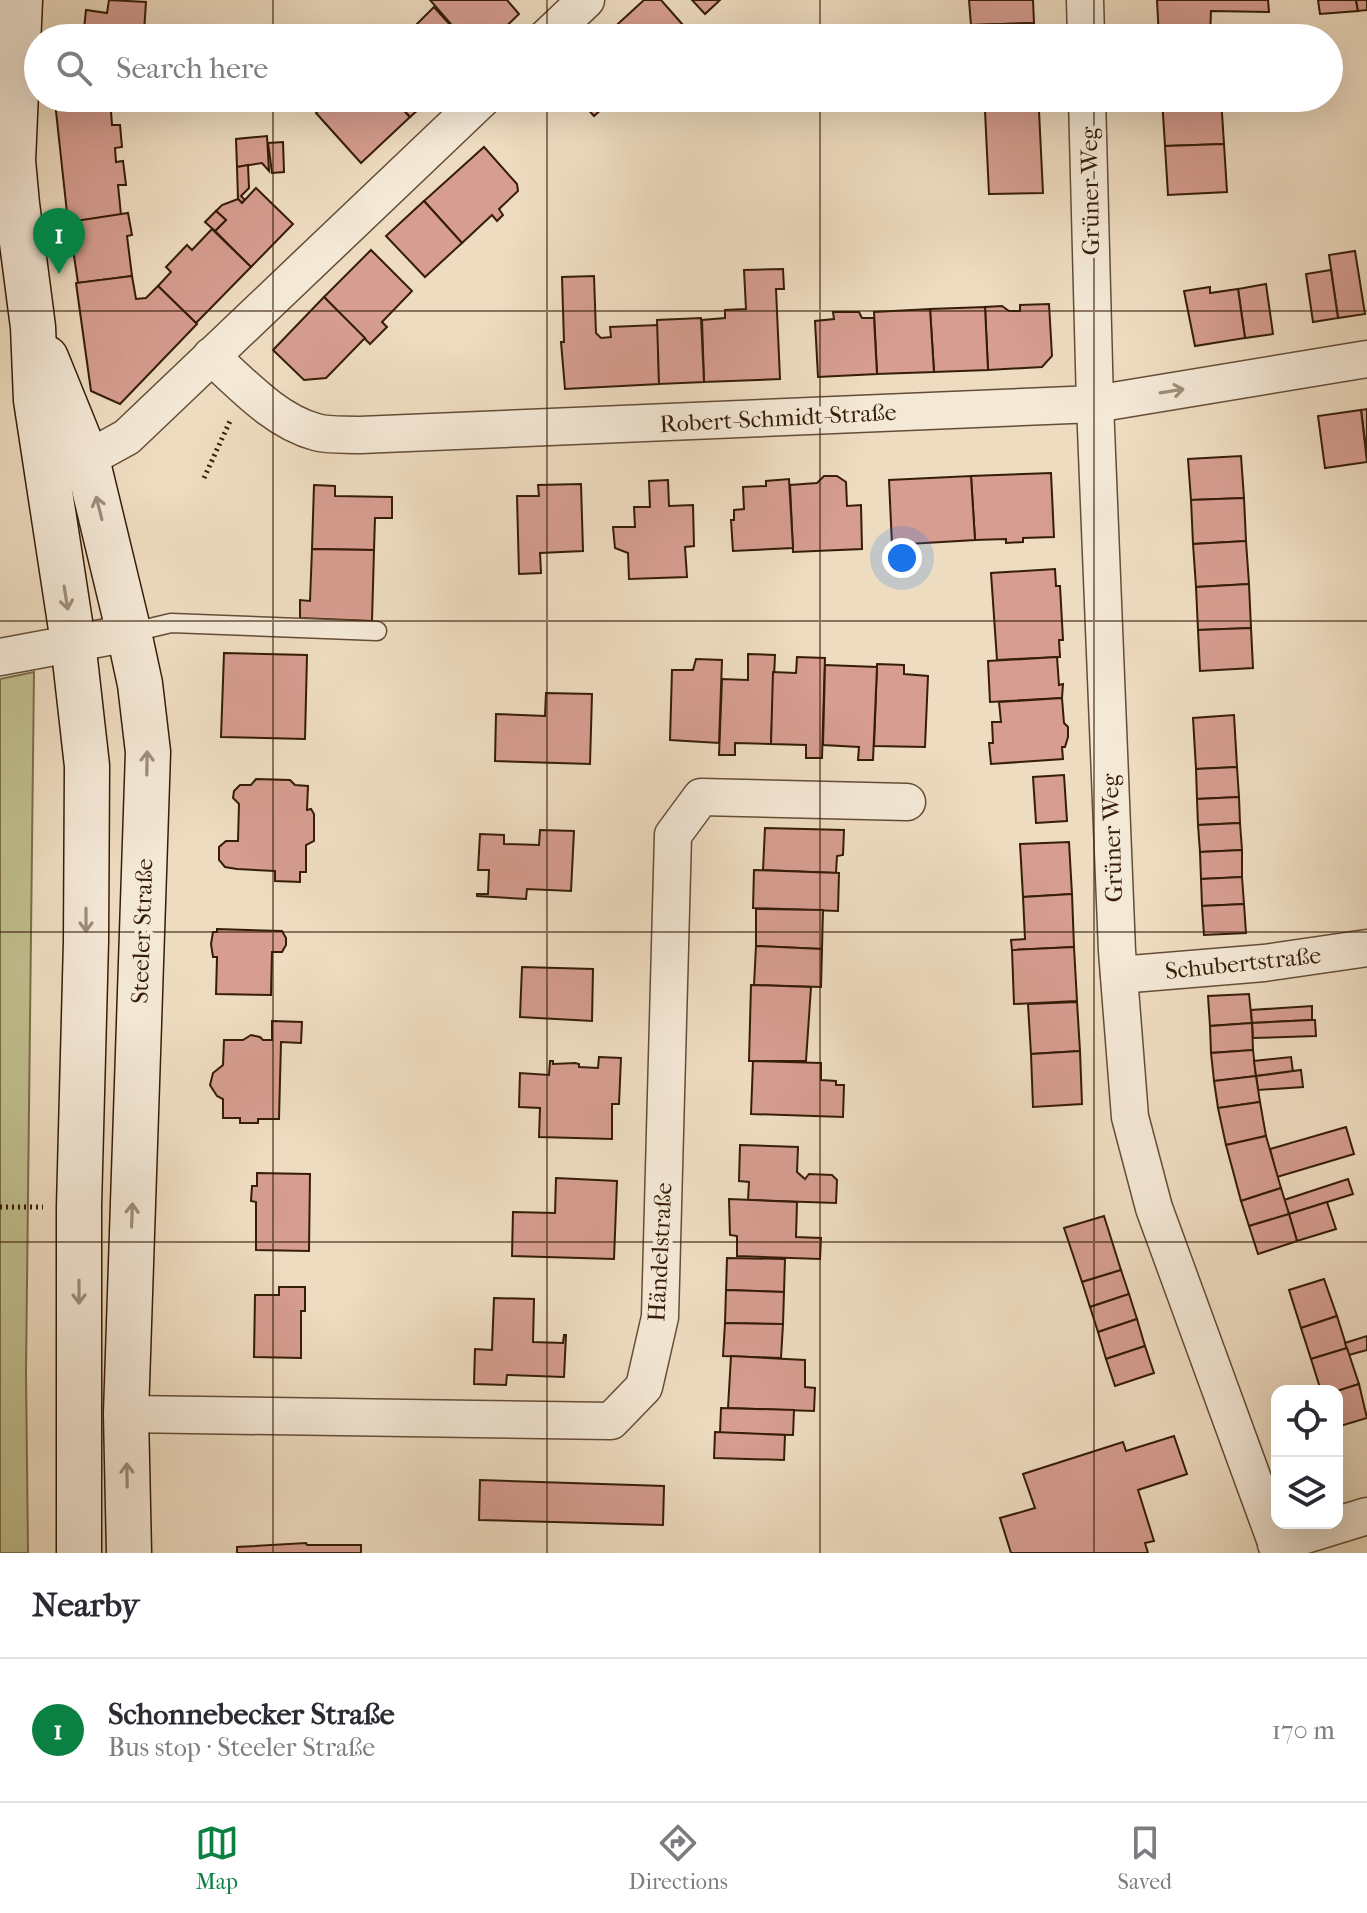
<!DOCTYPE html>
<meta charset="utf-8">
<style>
body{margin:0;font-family:"IM FELL French Canon",serif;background:#f2f2f3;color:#2b2b33}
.controls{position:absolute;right:24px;bottom:24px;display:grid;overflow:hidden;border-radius:16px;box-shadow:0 8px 32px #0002}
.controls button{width:72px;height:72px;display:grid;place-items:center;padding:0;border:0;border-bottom:2px solid #e1e1e2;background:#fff;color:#2b2b33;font:40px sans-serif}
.you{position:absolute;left:902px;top:558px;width:28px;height:28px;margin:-20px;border:6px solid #fff;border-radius:50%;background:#1a73e8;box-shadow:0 0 0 12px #1a73e833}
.badge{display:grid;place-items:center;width:52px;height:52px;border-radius:50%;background:#0b8043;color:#fff;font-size:26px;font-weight:700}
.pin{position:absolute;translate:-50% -66px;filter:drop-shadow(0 2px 4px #0008)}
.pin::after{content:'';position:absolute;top:42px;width:28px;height:24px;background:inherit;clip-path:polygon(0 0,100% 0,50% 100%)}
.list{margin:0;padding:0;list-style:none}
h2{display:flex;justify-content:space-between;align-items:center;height:104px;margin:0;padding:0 32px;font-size:34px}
h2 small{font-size:26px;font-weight:400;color:#7c7c81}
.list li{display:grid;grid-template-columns:52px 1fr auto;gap:24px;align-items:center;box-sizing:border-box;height:144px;padding:0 32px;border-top:2px solid #e1e1e2}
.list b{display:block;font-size:30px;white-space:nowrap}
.list p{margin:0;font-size:26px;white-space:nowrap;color:#7c7c81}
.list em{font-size:26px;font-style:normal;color:#7c7c81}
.icon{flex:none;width:44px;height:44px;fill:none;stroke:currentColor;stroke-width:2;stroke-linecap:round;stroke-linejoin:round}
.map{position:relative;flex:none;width:1367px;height:1553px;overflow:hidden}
.search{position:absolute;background:#fff;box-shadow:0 8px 32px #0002;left:24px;right:24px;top:24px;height:88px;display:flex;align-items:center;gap:20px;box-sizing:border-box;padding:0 28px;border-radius:44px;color:#7c7c81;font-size:30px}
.sheet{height:248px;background:#fff}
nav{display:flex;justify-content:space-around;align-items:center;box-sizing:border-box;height:112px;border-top:2px solid #e1e1e2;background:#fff;font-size:22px;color:#7c7c81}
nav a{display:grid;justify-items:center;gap:4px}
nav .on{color:#0b8043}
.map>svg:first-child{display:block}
</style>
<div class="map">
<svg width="1367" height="1553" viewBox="0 0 1367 1553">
<rect width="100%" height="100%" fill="#eedcc0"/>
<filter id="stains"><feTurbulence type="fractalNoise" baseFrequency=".0025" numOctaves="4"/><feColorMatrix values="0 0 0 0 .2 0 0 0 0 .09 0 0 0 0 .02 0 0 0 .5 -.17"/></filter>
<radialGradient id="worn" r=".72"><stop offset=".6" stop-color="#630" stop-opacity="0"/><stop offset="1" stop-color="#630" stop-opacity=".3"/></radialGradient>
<path fill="#c0be8d" stroke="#7b6e4a" stroke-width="2" d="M34,672L26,1372L28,1553H0V679Z"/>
<g fill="#d69d90" stroke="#361d08" stroke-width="2">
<path d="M109,0L146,2L144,32H153V38H83L86,10L107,13Z"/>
<path d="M430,0H507L519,14L494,38H463Z"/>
<path d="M644,0H661L683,25L669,38H613L608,33Z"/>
<path d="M692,0H720L705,14Z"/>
<path d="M969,0H1033L1034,23L971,25Z"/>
<path d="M1157,0H1268L1269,12L1211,11L1210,38H1159Z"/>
<path d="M1318,0H1356L1358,11L1320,14Z"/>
<path d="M1356,0H1367V10L1358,11Z"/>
<path d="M434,7L462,38H391L405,25L411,30Z"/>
<path d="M1034,23L1035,38H972L971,25Z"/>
<rect x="725" y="29" width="46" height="9"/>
<path d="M110,98L112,125H120L122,147L115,148L116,162L123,161L126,185H118L121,215L68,222L55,102Z"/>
<path d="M332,98H392L410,117L361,163L316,113Z"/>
<path d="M393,98H431L410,117Z"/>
<path d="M578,98H614L594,116Z"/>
<path d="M984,98H1038L1039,111H985Z"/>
<path d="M1162,98H1221L1224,144L1165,146Z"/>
<path d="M985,111H1039L1043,193L989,194Z"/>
<path d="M267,136L269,171L262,163L237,167L236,139Z"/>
<path d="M283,142L284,172L272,173L268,143Z"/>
<path d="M1224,144L1227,192L1168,195L1165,146Z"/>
<path d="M484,147L517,184L518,191L499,209L503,215L497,221L492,215L462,243L424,201Z"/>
<path d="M248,165L249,188L241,196L245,200L242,203L238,199L237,167Z"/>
<path d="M256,188L293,224L251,267L215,231L226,220L216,211L222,205L238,199L242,203Z"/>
<path d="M424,201L462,243L425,277L386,236Z"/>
<path d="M216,211L226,220L215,231L205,222Z"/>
<path d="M128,213L132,235L127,236L132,276L78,283L69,222Z"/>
<path d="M212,229L251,267L196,323L158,286L171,272L166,267L187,245L192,250Z"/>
<path d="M371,250L412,291L382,322L387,327L370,344L324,297Z"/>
<path d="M1355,251L1365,314L1338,318L1329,255Z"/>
<path d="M783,269L784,289H776L780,379L704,382L702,320L725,318V310L746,309L744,270Z"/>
<path d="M1331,270L1338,318L1313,322L1306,274Z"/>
<path d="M132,276L136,299L146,298L158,286L197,324L120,404L91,391L76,283Z"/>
<path d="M594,276L596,333L601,338L611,337L610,327L658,325L659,384L565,389L561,342H564L562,277Z"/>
<path d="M1266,284L1273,334L1245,338L1238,289Z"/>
<path d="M1210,287V293L1238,289L1245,338L1195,346L1184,291Z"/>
<path d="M324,297L365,338L326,378L304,380L273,350Z"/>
<path d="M1049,304L1052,356L1042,367L988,370L985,307L1002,306L1009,311H1020V305Z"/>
<path d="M985,307L988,370L934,372L930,309Z"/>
<path d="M930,309L934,372L877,374L874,312Z"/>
<path d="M833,312H859L862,318H874L877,374L818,377L815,321L834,319Z"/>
<path d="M701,318L704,382L659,384L657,320Z"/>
<path d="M1367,409V455L1361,410Z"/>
<path d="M1361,410L1367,462L1325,468L1318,416Z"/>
<path d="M1241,456L1244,498L1191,500L1188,459Z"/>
<path d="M1051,473L1054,537L1023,538V542L1006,543V539L975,540L971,476Z"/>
<path d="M824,476H837L846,482L847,506L861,505L862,549L793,552L790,485L817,483Z"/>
<path d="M971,476L975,540L892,545L889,480Z"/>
<path d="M789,479L793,548L733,551L731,520H734V510L744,509L743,487L766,486V481Z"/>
<path d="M668,480L669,506L693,505L694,546L685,547L687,577L629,579L628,553L615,548L613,527H635L634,507H650L649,481Z"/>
<path d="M581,484L583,551L540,553L541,573L519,574L517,496H539L538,485Z"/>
<path d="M314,485L335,486V496L392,497V518H375L374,550L312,549Z"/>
<path d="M1244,498L1246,541L1193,544L1191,500Z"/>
<path d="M1246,541L1249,584L1196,587L1193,544Z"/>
<path d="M312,549L374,550L372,621L300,618V600L310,601Z"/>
<path d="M1055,569L1056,586H1060L1063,640H1059L1060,657L997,660L991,573Z"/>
<path d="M1249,584L1251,628L1198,630L1196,587Z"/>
<path d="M1251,628L1253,668L1200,671L1198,630Z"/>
<path d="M224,653L307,655L305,739L221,737Z"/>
<path d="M748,654L775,655L771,744L735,743V755H719L722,679L748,680Z"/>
<path d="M797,657L825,658L822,758H806V745L771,744L773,672L796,673Z"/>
<path d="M1057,657L1059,685L1063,684L1062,698L990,702L988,661Z"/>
<path d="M696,659L722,660L719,743L670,740L672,670H693Z"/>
<path d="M877,664L904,665V674L928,676L925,747L874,746Z"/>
<path d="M825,665L877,667L873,760H858L859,747L823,745Z"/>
<path d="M546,693L592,694L590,764L495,761L496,714L545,716Z"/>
<path d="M1062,698L1064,723L1068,727V737L1065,747H1062L1063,759L991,764L989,743H993L992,722H1001L999,702Z"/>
<path d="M1234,715L1237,767L1196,769L1193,718Z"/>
<path d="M1237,767L1239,797L1197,799L1196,769Z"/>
<path d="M1064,775L1067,821L1036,823L1033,777Z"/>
<path d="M256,779L290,780L295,785L308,786L307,810L311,809L314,814V841L306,845V872H300V882L275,881V871L237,869L225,867L219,860V847L226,841H238L239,804L233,798L234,791L240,785H251Z"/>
<path d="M1239,797L1240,823L1198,825L1197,799Z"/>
<path d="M1240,823L1242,850L1200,852L1198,825Z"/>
<path d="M765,828L844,830L843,855L837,856L836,873L763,870Z"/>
<path d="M540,830L574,831L571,891L527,889L526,899L477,896V894H488L489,870H478L480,834L504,835V844L539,845Z"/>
<path d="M1069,842L1072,894L1023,897L1020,844Z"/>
<path d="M1242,850V877L1201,879L1200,852Z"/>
<path d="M754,870L839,873L838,911L753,908Z"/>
<path d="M1242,877L1244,904L1202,906L1201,879Z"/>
<path d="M1072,894L1074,947L1012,950L1011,940L1025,939L1023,897Z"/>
<path d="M1244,904L1246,933L1204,935L1202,906Z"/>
<path d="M756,909L823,910L822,949L756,946Z"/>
<path d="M217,929L282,931L286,938V945L282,952H272L271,995L216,994L217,957H213L211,944L213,932H217Z"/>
<path d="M756,946L822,949L821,987L754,985Z"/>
<path d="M1074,947L1077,1001L1014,1004L1012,950Z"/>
<path d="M522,967L593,969L592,1021L520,1017Z"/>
<path d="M751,985L811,987L806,1061H749Z"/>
<path d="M1249,994L1252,1023L1210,1026L1208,996Z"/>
<path d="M1077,1002L1080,1051L1031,1054L1028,1004Z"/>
<path d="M1312,1006V1020L1252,1023L1251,1010Z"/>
<path d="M1312,1020H1315L1316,1036L1253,1038L1252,1023Z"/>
<path d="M272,1021L302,1022L301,1043L281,1042L279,1119H258V1123H240V1118H223V1099L217,1096L210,1085L213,1073L223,1065L224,1040H243L251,1035L260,1037L263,1040H272Z"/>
<path d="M1252,1023L1253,1050L1211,1053L1210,1026Z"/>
<path d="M1253,1050L1256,1076L1214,1081L1211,1053Z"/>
<path d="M1080,1051L1082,1104L1033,1107L1031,1054Z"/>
<path d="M599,1057L621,1058L619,1104H612V1139L539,1137L540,1108L519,1107L520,1073L549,1075L550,1061H553V1064L575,1063L579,1064V1067L598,1068Z"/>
<path d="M1291,1057L1293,1072L1256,1076L1254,1061Z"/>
<path d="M753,1061L821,1063V1080L836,1081V1085H844L843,1117L751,1114Z"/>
<path d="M1301,1070L1303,1087L1258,1090L1256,1076Z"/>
<path d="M1256,1076L1260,1102L1218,1108L1214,1081Z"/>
<path d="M1260,1102L1266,1136L1226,1145L1218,1108Z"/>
<path d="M1346,1127L1354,1154L1277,1177L1270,1149Z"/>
<path d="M1266,1136L1281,1188L1241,1201L1226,1145Z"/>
<path d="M740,1145L798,1147L797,1172L805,1179L809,1174L832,1175L837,1180L836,1203L748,1200L749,1182L739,1181Z"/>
<path d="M257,1173L310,1174L309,1251L256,1250V1202L251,1201L252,1186H257Z"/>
<path d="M556,1178L617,1181L614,1259L512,1256L513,1212L555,1213Z"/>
<path d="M1348,1179L1353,1194L1289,1214L1284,1200Z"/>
<path d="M1281,1188L1289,1214L1249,1226L1241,1201Z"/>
<path d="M729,1199L797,1202L796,1237L821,1238L820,1259L737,1256V1236L730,1235Z"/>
<path d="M1327,1202L1336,1229L1297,1241L1289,1214Z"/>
<path d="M1289,1214L1297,1241L1258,1254L1249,1226Z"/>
<path d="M1104,1216L1121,1270L1082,1282L1064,1228Z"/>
<path d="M727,1258L785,1259L784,1292L726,1290Z"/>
<path d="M1121,1270L1129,1294L1090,1307L1082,1282Z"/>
<path d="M1324,1279L1337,1316L1301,1328L1289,1290Z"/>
<path d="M279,1287H305V1311H301V1358L254,1357L255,1295H279Z"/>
<path d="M726,1290L784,1292L783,1324L725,1323Z"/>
<path d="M1129,1294L1137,1319L1098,1332L1090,1307Z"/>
<path d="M494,1298L534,1299L533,1342L563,1343L564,1335H566L564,1377L507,1375L506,1385L474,1384L475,1349L492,1350Z"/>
<path d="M1337,1316L1347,1348L1311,1359L1301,1328Z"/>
<path d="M1137,1319L1145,1346L1106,1359L1098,1332Z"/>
<path d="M725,1323L783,1324L781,1358L723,1356Z"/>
<path d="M1367,1336V1350L1349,1355L1345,1343Z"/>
<path d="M1145,1346L1154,1373L1115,1386L1106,1359Z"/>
<path d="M1347,1348L1359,1384L1337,1391H1321L1311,1359Z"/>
<path d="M731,1356L805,1360V1387L815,1388L814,1411L728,1408Z"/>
<path d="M1359,1384L1367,1418L1337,1427V1391Z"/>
<path d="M721,1408L794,1410L793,1435L720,1433Z"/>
<path d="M715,1432L785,1435L784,1460L714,1458Z"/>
<path d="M1174,1436L1187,1474L1138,1490L1154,1541L1145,1543L1148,1553H1011L1000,1518L1035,1508L1023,1474L1123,1442L1126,1451Z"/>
<path d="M480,1480L664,1486L663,1525L479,1520Z"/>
<path d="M306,1543L307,1545H361V1553H237V1547Z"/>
</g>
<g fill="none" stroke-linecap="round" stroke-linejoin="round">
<g stroke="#644d36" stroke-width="21">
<path id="service" d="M129,633L171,623L377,631"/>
</g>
<g stroke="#644d36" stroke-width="39">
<g id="minor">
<path d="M1085,0L1086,38"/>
<path d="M546,38L586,0"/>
<path d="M1087,98L1095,404L1117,951L1130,1117L1154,1208L1280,1553"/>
<path d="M211,356C242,384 275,421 316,432C330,436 346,434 360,435L1095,404L1367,359"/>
<path d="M63,466L87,459L127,437L483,98"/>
<path d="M0,657L129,633"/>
<path d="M1119,975L1264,963L1367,948"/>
<path d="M126,1414L611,1421L644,1387L660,1317L673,835L701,797L907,802"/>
<path d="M1276,1544L1367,1516"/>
</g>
</g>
<g stroke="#361d08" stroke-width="47">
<g id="secondary">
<path d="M20,0L13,161L17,204L33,327L36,400L73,642L87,766L86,941L79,1207V1553"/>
<path d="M46,358L87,459L129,633L140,684L148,752L126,1414L129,1553"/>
</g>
</g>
<g stroke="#361d08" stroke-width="5" stroke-dasharray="2 4" stroke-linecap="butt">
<path d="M204,478L230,421"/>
<path d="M0,1207H43"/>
</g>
<use href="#service" stroke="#f4e8d6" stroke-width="18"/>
<use href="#minor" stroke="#f4e8d6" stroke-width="36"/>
<use href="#secondary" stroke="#f4e8d6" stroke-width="44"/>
</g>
<defs><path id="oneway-shaft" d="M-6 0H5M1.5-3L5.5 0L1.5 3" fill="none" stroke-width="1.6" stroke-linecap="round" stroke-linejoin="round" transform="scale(2)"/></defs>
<g stroke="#9e8d79">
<use href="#oneway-shaft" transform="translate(1172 391) rotate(-9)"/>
<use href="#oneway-shaft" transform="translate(99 508) rotate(-104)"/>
<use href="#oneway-shaft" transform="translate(66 598) rotate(81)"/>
<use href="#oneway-shaft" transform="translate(147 763) rotate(-89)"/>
<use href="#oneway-shaft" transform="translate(86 920) rotate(90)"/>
<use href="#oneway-shaft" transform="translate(132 1215) rotate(-88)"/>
<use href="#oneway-shaft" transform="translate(79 1292) rotate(90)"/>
<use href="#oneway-shaft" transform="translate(127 1475) rotate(-91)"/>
</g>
<path fill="none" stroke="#361d08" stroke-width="2" stroke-opacity="0.55" d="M273,0V38M547,0V38M820,0V38M1094,0V38M273,98V1553M547,98V1553M820,98V1553M1094,98V1553M0,311H1367M0,621H1367M0,932H1367M0,1242H1367"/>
<g text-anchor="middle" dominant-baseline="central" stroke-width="8" stroke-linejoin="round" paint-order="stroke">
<g font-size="24" fill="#361d08" stroke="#f4e8d6">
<text transform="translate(1090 191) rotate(-91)">Grüner Weg</text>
<text transform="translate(778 418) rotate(-3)">Robert-Schmidt-Straße</text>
<text transform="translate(1112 838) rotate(-92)">Grüner Weg</text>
<text transform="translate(142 931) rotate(-88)">Steeler Straße</text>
<text transform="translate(1243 963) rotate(-6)">Schubertstraße</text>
<text transform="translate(660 1252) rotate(-87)">Händelstraße</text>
</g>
</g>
<rect width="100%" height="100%" filter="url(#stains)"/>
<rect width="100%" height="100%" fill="url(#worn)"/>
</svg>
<div class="controls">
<button><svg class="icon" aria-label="locate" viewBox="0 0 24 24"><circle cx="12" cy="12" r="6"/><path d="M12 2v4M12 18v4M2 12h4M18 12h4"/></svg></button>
<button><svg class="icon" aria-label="layers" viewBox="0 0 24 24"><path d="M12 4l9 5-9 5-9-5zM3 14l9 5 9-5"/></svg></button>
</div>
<div class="you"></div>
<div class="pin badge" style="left:59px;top:274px">1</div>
<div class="search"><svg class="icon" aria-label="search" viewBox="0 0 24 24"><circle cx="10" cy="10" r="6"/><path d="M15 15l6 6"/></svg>Search here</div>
</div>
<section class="sheet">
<h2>Nearby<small></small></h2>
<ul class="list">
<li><span class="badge">1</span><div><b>Schonnebecker Straße</b><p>Bus stop · Steeler Straße</p></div><em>170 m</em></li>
</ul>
</section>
<nav>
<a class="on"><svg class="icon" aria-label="map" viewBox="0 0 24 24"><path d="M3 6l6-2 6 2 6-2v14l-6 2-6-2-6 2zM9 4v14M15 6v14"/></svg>Map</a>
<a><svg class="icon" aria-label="directions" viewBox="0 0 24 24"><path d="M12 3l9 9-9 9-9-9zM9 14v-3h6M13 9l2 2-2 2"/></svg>Directions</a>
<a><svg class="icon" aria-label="saved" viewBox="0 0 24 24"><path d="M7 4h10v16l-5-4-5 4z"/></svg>Saved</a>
</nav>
